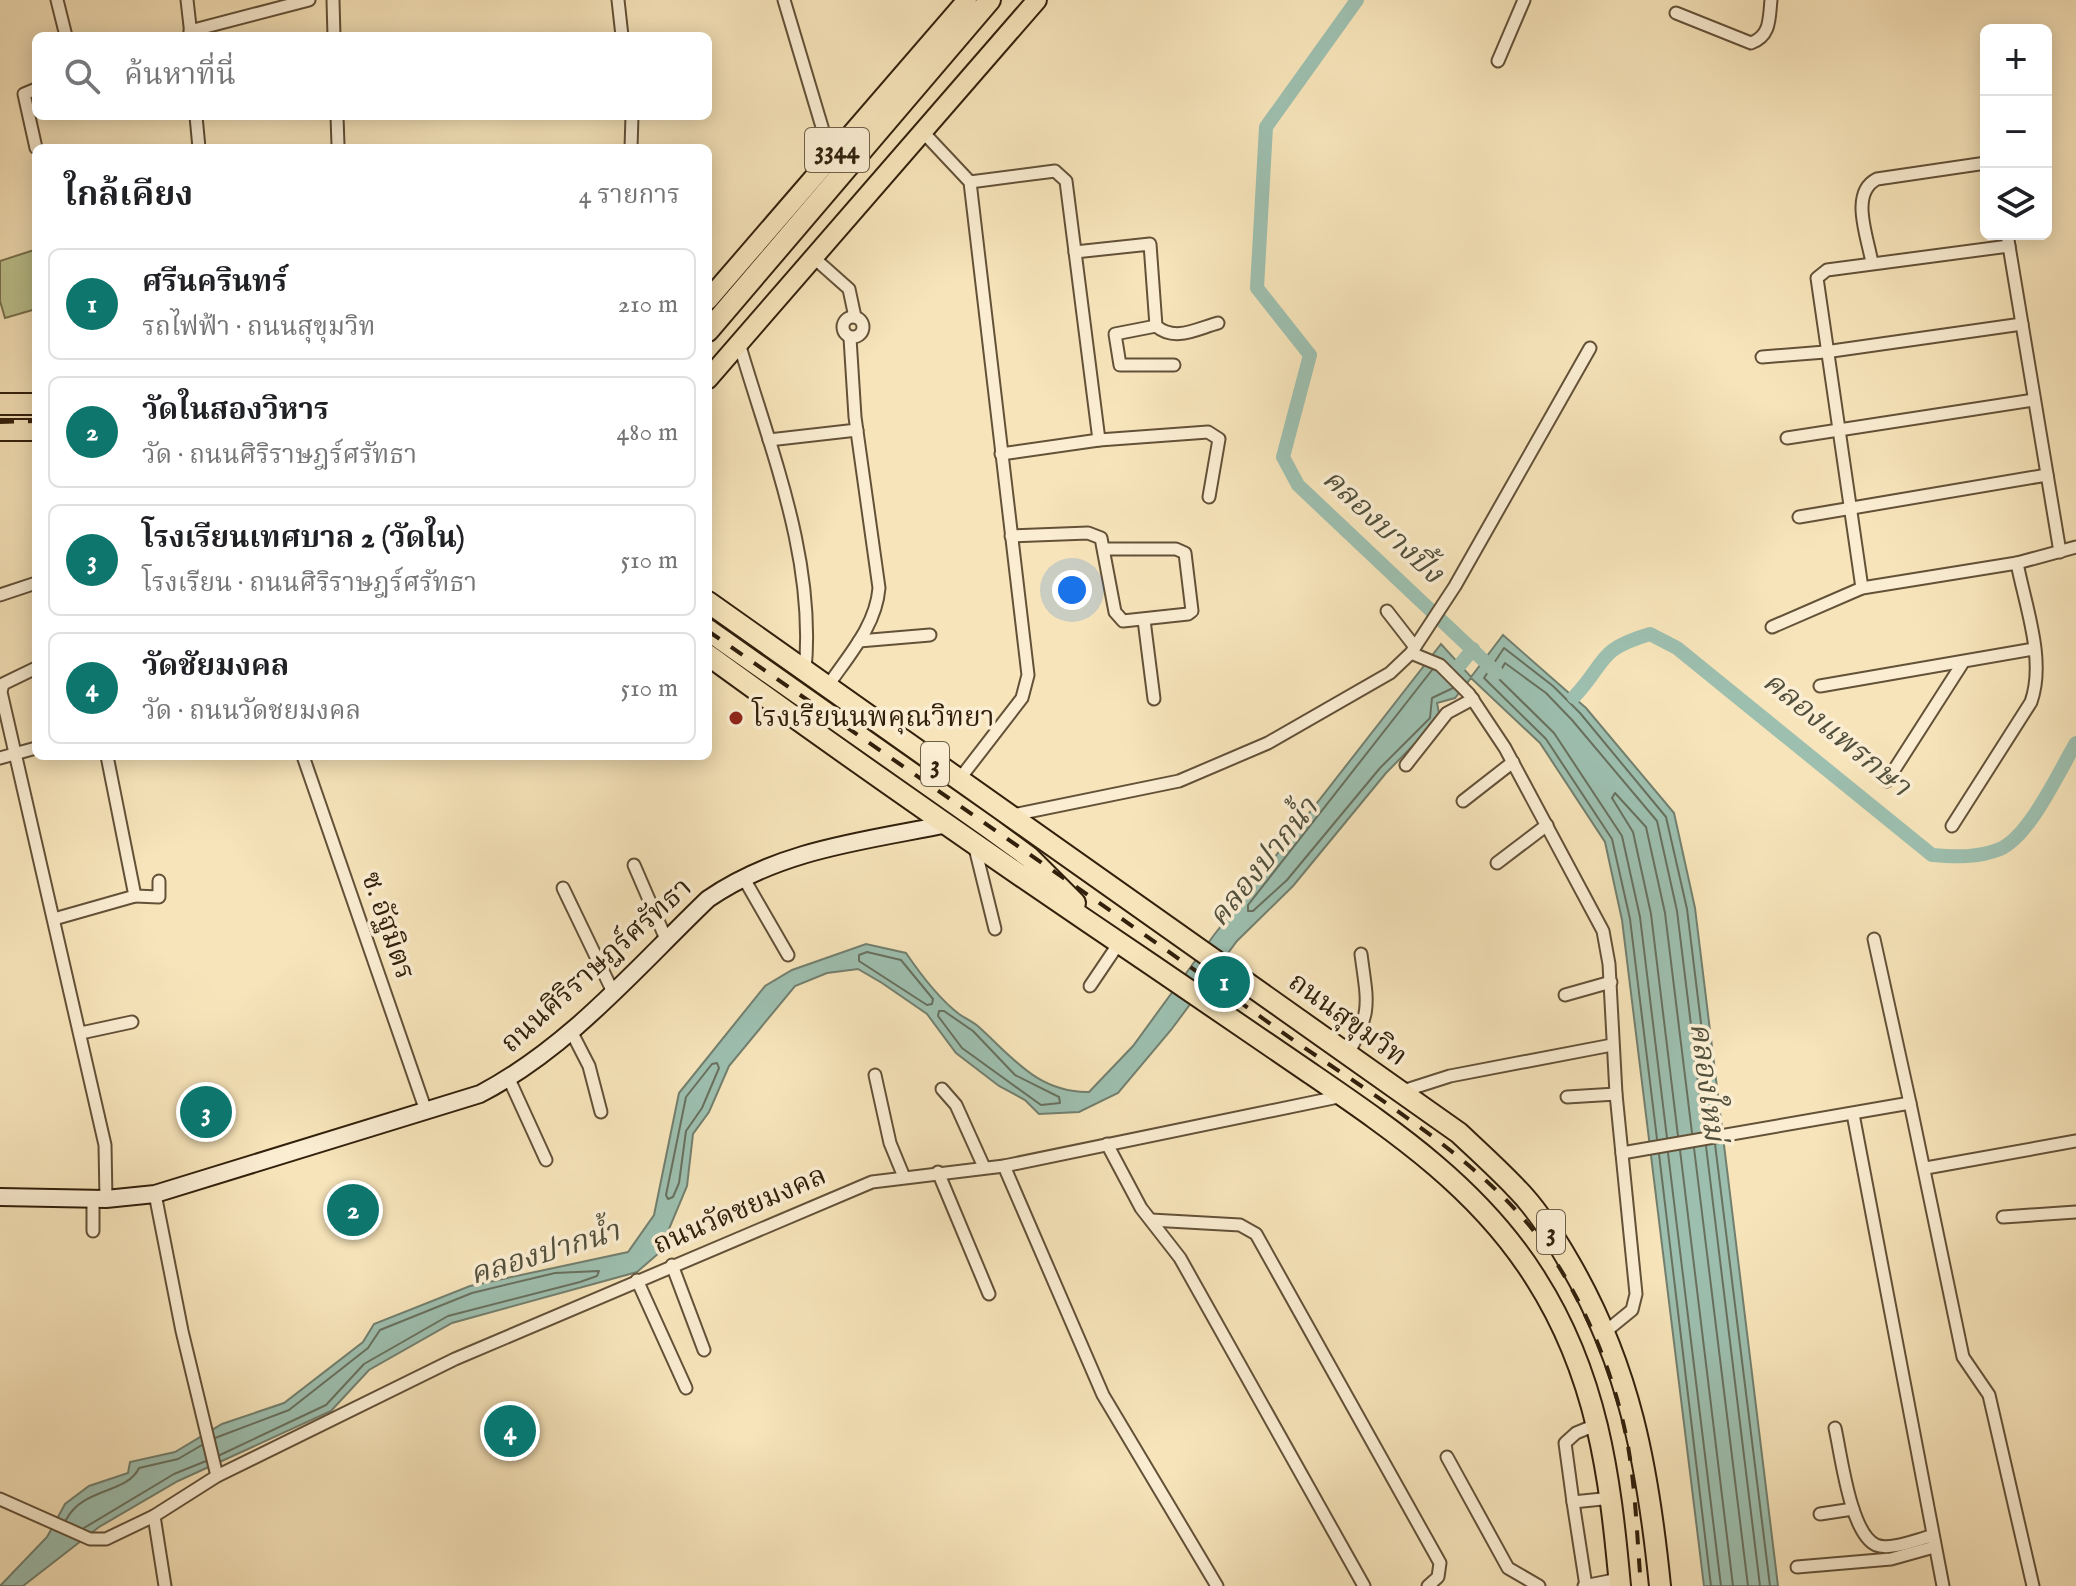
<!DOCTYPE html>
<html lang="th">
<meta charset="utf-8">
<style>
body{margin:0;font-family:"IM FELL English","Noto Serif Thai",serif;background:#f6f6f6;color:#202124}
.controls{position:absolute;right:24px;top:24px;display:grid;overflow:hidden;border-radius:12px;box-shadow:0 4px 20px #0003}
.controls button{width:72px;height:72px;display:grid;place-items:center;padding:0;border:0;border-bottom:2px solid #e0e0e0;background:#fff;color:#202124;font:40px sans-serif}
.you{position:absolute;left:1072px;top:590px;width:28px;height:28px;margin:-20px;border:6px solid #fff;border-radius:50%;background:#1a73e8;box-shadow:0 0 0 12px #1a73e833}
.badge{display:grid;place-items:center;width:52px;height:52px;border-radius:50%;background:#0f766e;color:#fff;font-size:26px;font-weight:700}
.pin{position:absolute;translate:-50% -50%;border:4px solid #fff;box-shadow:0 2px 8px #0006}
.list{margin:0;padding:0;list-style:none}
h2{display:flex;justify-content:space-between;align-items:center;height:104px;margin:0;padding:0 32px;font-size:34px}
h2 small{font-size:26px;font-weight:400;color:#757577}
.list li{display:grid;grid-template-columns:52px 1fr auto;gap:24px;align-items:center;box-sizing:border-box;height:112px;margin:0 16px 16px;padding:0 16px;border:2px solid #e0e0e0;border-radius:12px}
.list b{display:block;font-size:30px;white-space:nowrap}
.list p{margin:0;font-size:26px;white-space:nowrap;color:#757577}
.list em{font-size:26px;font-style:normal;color:#757577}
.icon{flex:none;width:44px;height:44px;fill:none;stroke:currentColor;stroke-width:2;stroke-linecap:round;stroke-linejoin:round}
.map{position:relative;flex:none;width:2076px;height:1586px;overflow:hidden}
.search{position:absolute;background:#fff;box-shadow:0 4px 20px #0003;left:32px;top:32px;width:680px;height:88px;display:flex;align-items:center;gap:20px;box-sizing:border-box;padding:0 28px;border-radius:12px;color:#757577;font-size:30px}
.panel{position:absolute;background:#fff;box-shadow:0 4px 20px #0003;left:32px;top:144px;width:680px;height:616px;border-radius:12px}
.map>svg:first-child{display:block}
</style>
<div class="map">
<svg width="2076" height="1586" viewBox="0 0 2076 1586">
<rect width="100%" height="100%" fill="#f7e4ba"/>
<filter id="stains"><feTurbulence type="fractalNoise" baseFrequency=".0025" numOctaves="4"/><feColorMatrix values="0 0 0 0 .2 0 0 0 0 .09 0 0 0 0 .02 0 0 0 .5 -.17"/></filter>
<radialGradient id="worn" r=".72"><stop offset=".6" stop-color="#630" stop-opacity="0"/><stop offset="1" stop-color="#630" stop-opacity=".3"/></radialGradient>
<path fill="#bdc48f" stroke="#78724e" stroke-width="2" d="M34,250L36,309L5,318L0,301V261Z"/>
<path fill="#9dbfaf" stroke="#727f6e" stroke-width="2" d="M1503,635L1586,708L1674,813L1695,908L1778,1586H1704L1622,920L1605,842L1540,743L1471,678L1455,698L1437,703L1440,718L1386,773L1293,886L1237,941L1171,1030L1118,1093L1079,1112L1039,1114L1025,1100L999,1086L956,1053L927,1014L882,983L858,969L827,973L795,986L729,1066L709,1112L693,1134L687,1186L659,1253L637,1272L452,1323L369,1370L331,1411L178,1481L99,1527L23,1586H0L47,1537L65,1504L89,1486L128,1473L130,1462L175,1452L222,1424L284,1403L363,1342L374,1324L470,1286L628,1252L654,1215L679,1093L765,986L792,970L866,944L906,953C921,975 938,998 959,1014C966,1019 974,1022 980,1028C1014,1059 1039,1093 1089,1092L1133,1046L1214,935L1441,644L1471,677Z"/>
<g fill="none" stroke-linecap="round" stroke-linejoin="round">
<g stroke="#68705e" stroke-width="2">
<path d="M1432,670L1248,905V911H1253L1287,880L1380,768L1430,718L1432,698L1453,688"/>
<path d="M867,952L901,960L933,999L932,1004L927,1005L859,961V955Z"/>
<path d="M939,1011H944L973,1031L1015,1075L1059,1097L1060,1103L1041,1105L962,1048L938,1016Z"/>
<path d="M717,1063L719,1068L702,1108L686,1131L679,1183L673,1197L668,1199L666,1195L686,1097L712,1064Z"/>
<path d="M1678,1136L1651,914L1633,832L1612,798L1615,793L1646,827L1665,913L1692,1133"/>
<path d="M1667,1138L1640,917L1622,836L1554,733L1497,677L1505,663L1546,693L1572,720L1657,821L1677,911L1704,1131"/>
<path d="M1657,1139L1630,919L1612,839L1546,739L1484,678L1504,648L1553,686L1580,713L1666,817L1687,909L1714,1129"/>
<path d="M1715,1144L1770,1586"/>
<path d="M1706,1146L1760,1586"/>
<path d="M1694,1148L1748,1586"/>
<path d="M1680,1150L1733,1586"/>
<path d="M1668,1153L1721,1586"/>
<path d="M1659,1154L1711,1586"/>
<path d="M215,1438L289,1410L368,1348L380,1330L472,1293L555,1273L599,1271L597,1276L580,1282L448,1316L364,1364L326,1405L220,1455"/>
<path d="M66,1520C83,1487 127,1494 139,1468L178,1459L202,1445"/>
<path d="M84,1528L174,1474L206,1461"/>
</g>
<g stroke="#9dbfaf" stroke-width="14">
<path d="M1357,0L1266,127L1257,288L1310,355L1283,457L1298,485L1497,673"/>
<path d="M1449,678L1473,649"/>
<path d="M1574,697C1608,661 1596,650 1650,634L1677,648L1932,855C1955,857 1978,858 2000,849C2030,836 2059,771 2076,743"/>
</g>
<g stroke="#635138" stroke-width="15">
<g id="street">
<path d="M57,0L66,36"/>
<path d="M187,0L191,35"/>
<path d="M333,0L334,36"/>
<path d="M618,0L622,36"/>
<path d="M784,0L831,157"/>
<path d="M1676,13L1751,43C1771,36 1769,18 1771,0"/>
<path d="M190,31L309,0"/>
<path d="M1498,61L1524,0"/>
<path d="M36,89L24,94L36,148"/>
<path d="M196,116L199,148"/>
<path d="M337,116L338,145"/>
<path d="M923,132L970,182L1028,675L1022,698L958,781"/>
<path d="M631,148L632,116"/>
<path d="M970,182L1055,171L1066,181L1099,440"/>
<path d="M2007,234L2060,552"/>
<path d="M1075,252L1150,244L1156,326C1175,342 1196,329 1218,323"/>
<path d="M814,258L849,289L855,317"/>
<path d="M1872,263C1868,238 1849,193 1877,179L1986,163"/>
<circle cx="853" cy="327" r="10"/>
<path d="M1156,326L1115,334L1120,365H1174"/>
<path d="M739,343C770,449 816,558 805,671"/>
<path d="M1762,357L1825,352L2022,324"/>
<path d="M1787,438L2034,400"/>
<path d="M769,440L857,430"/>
<path d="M1001,454L1099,440L1208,432L1219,439L1209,497"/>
<path d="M1799,517L2047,475"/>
<path d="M1011,536L1088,533L1101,538L1115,612L1123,621L1188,614L1192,611L1185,553L1176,549H1106"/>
<path d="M1862,588L1817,278L1827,270L2009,246"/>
<path d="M0,595L36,583"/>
<path d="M1387,611L1415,647"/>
<path d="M1144,620L1154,699"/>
<path d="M1772,627L1862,588L2017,563L2076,547"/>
<path d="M859,641L930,635"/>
<path d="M1411,653L1440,665L1469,694L1505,748L1603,931L1609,964L1616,1094L1636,1294L1632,1310L1605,1332"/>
<path d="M36,668L3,684L1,692L105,1145L106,1199"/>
<path d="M1820,686L2034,649"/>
<path d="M827,687C848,656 876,626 879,588L855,417L850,338"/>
<path d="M303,756L426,1111"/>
<path d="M0,758L36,748"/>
<path d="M1406,765L1447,713L1473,699"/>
<path d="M1887,781L1962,664"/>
<path d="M1463,801L1513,762"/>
<path d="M1008,816L1179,781L1268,743L1390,673L1411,653L1455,586L1590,348"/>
<path d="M1952,826L2031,702C2046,660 2025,605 2017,563"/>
<path d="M974,844L995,929"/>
<path d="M1497,863L1547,825"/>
<path d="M634,865L666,939"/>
<path d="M743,877L788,955"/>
<path d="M563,888L613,992"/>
<path d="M135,896L159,897V881"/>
<path d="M54,919L135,896L107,756"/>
<path d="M1874,939L1910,1103"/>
<path d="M1090,986L1119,943"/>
<path d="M1565,995L1611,982"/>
<path d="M571,1031L589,1066L601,1112"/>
<path d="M81,1033L132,1022"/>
<path d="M1347,1055C1373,1012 1367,1001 1361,954"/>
<path d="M875,1075L890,1143L904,1177"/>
<path d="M509,1079L546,1160"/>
<path d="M942,1089L956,1105L984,1167"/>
<path d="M1400,1092L1450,1076L1612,1045"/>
<path d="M1567,1097L1616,1094"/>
<path d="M1853,1114L1943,1586"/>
<path d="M1107,1144L1141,1208L1180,1258L1364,1586"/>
<path d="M1622,1153L1910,1103L1963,1357L1989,1395L2033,1586"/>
<path d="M1004,1166L1103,1395L1217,1586"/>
<path d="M1926,1168L2076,1141"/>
<path d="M938,1172L989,1294"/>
<path d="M155,1194L182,1331L217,1476"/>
<path d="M93,1199V1231"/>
<path d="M2003,1217L2076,1212"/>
<path d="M1151,1220L1240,1225L1256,1234L1440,1563L1438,1577L1428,1586"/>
<path d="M672,1265L704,1350"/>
<path d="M637,1280L686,1388"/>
<path d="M1835,1428C1841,1454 1850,1533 1876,1545C1890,1551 1918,1539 1932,1536"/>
<path d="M1447,1457L1508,1568L1539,1586"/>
<path d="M0,1499L90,1539H106L154,1516L217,1476L455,1359L872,1182L1004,1166L1343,1096"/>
<path d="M1573,1502L1565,1443L1576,1433L1598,1424"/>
<path d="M1820,1514L1853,1509"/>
<path d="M154,1516L165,1586"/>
<path d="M1797,1567L1891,1559L1934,1547"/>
<path d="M1584,1586L1619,1579"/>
<path d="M1586,1586L1573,1502L1612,1498"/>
</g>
</g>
<g stroke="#32200c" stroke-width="20">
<path id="secondary" d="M0,1197L106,1199L155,1194L480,1094C570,1047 636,968 708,899C781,849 864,841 948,824"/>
</g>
<g stroke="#32200c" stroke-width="22">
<g id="primary">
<path d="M708,300L967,0"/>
<path d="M708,379L1037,0"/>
</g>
</g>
<g stroke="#32200c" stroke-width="24">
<g id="highway">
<path d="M708,331L990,0"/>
<path d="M0,404H36"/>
<path d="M0,430H36"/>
<path d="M708,602L1459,1133C1478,1151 1498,1169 1516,1188C1537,1209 1554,1236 1569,1262C1630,1367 1648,1467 1660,1586"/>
<path d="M708,630L988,827L1029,857L1075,903"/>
<path d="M708,655C854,761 1002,864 1152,965C1204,1001 1257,1037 1310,1073C1396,1132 1480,1189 1536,1279C1597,1375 1610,1475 1620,1586"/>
</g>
</g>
<use href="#street" stroke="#faedd2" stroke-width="11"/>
<use href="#secondary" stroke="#faedd2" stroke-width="16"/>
<use href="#primary" stroke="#f7e4ba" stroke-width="18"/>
<use href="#highway" stroke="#f7e4ba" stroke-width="20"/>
<g stroke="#32200c" stroke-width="4" stroke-dasharray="14 14" stroke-linecap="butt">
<path d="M0,422L36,421"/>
<path d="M708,631C898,763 1090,895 1279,1030C1365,1091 1484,1159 1545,1246C1585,1302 1616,1378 1628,1446C1636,1492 1637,1540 1641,1586"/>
</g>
</g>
<circle fill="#8f2418" stroke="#faedd2" stroke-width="3" cx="736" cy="718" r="8"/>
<g text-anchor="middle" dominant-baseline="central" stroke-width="7" stroke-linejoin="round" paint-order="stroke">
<g fill="#faedd2" stroke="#6e5e47" stroke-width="2">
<rect x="805" y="128" width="64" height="44" rx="6"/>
<rect x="921" y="742" width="28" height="44" rx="6"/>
<rect x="1537" y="1210" width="28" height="44" rx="6"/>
</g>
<g font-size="26" font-weight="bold" fill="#32200c">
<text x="837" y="150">3344</text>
<text x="935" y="764">3</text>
<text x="1551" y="1232">3</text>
</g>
<g font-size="28" fill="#32200c" stroke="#faedd2" text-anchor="start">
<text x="752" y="718">โรงเรียนนพคุณวิทยา</text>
</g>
<g font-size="28" fill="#32200c" stroke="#faedd2">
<text transform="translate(387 926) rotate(71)">ซ. อัฐมิตร</text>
<text transform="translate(597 966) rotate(-42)">ถนนศิริราษฎร์ศรัทธา</text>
<text transform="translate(1347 1020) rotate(36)">ถนนสุขุมวิท</text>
<text transform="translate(740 1211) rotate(-23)">ถนนวัดชยมงคล</text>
</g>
<g font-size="30" font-style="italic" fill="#52503d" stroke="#faedd2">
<text transform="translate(1382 527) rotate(43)">คลองบางปิ้ง</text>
<text transform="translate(1836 735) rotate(39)">คลองแพรกษา</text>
<text transform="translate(1264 863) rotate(-51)">คลองปากน้ำ</text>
<text transform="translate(1706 1082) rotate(83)">คลองใหม่</text>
<text transform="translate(545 1254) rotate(-17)">คลองปากน้ำ</text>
</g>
</g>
<rect width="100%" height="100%" filter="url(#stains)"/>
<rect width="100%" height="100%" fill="url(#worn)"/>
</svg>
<div class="controls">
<button>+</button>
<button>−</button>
<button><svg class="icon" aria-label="layers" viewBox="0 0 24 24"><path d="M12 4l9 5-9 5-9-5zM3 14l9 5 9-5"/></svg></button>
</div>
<div class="you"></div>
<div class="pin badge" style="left:1224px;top:982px">1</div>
<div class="pin badge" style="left:353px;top:1210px">2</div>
<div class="pin badge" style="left:206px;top:1112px">3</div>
<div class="pin badge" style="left:510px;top:1431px">4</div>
<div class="search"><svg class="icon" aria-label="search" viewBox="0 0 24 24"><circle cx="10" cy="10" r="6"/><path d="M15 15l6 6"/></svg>ค้นหาที่นี่</div>
<section class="panel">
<h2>ใกล้เคียง<small>4 รายการ</small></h2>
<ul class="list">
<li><span class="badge">1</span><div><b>ศรีนครินทร์</b><p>รถไฟฟ้า · ถนนสุขุมวิท</p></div><em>210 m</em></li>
<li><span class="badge">2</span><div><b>วัดในสองวิหาร</b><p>วัด · ถนนศิริราษฎร์ศรัทธา</p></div><em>480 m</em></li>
<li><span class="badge">3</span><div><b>โรงเรียนเทศบาล 2 (วัดใน)</b><p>โรงเรียน · ถนนศิริราษฎร์ศรัทธา</p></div><em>510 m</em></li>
<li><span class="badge">4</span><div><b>วัดชัยมงคล</b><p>วัด · ถนนวัดชยมงคล</p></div><em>510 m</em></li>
</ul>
</section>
</div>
